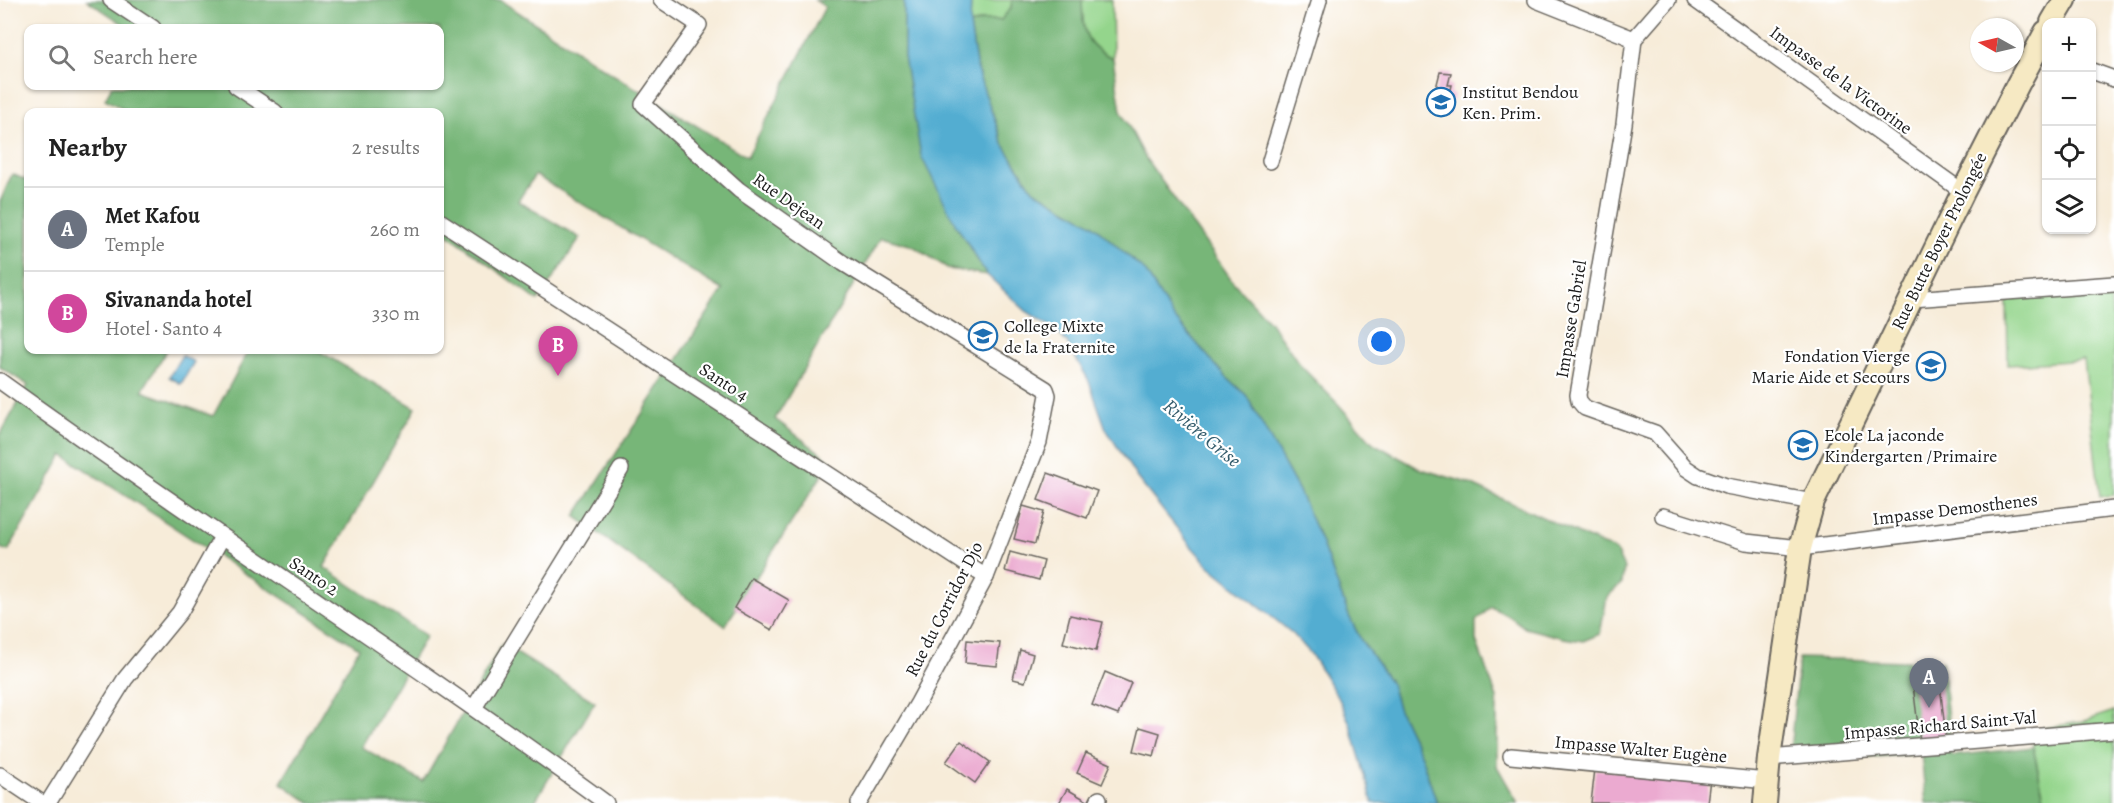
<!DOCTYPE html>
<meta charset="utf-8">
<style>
body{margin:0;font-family:Alegreya,serif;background:#f2f2f2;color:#222}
.controls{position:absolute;right:18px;top:18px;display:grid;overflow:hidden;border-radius:12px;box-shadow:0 2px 4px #0004}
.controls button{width:54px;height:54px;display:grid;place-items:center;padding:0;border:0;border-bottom:2px solid #e0e0e0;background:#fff;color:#222;font:30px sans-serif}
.compass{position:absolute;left:1970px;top:18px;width:54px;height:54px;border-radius:50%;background:#fff;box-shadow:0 2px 4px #0004;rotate:278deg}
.you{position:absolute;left:1382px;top:342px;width:21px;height:21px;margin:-15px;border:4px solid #fff;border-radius:50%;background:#1a73e8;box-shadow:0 0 0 9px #1a73e833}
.badge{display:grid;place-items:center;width:39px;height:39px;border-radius:50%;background:#1f6fb2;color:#fff;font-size:20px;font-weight:700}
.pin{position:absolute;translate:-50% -50px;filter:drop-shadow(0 2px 3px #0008)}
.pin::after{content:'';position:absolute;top:32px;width:21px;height:18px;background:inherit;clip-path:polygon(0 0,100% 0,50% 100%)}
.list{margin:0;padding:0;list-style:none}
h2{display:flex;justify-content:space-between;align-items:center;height:78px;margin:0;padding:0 24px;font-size:26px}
h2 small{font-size:20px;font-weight:400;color:#767676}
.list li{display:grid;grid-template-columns:39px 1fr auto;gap:18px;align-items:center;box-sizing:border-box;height:84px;padding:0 24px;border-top:2px solid #e0e0e0}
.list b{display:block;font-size:22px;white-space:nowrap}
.list p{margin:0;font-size:20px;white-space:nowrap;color:#767676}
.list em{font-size:20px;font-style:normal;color:#767676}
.icon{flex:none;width:33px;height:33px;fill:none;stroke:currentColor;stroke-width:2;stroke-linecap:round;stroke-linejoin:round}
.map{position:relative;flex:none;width:2114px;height:803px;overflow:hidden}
.search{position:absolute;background:#fff;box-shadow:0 2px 4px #0004;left:24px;top:24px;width:420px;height:66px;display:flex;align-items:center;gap:15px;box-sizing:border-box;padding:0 21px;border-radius:12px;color:#767676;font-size:22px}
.panel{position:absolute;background:#fff;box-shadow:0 2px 4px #0004;left:24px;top:108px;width:420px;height:246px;border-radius:12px}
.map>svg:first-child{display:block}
</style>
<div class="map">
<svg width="2114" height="803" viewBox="0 0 2114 803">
<rect width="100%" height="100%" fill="#fff"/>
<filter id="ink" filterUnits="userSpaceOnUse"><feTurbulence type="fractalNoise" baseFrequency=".0167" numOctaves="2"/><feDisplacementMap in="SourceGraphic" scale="12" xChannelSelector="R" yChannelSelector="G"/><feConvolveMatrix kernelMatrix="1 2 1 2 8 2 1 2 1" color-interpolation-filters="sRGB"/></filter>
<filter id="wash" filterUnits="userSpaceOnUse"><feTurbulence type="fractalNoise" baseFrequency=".008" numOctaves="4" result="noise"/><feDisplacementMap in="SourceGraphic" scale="24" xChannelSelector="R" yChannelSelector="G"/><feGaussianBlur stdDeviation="1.35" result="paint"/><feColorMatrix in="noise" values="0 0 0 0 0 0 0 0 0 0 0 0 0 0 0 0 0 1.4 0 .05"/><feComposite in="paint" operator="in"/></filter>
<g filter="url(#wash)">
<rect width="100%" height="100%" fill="#f7ecd9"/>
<g fill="#94d58c" stroke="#587854" stroke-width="1.5">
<path d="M971,0H1012L1011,8L1001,20H983L970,25Z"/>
<path d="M1082,0H1112L1113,58C1083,45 1083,30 1082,0Z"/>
<path d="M2110,292L2114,336V495L2100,497L2084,360L2008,365L2007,298Z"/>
<path d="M2114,711V803H2045L2033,747V730L2081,722Z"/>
</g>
<g fill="#77b678" stroke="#4a694a" stroke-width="1.5">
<path d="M87,0H500L606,70L747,157L825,7L815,0H904V57L955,223L987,275L949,269L913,246L881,237L775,419L831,461L725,626L575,516L723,290L535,175L518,201L580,238L538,301L440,228V112H128L105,99L112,86H440V28H129Z"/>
<path d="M1012,0H1082C1083,30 1083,45 1113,58L1121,111L1146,159L1234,283L1270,322L1301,366L1339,405L1373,443L1418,468L1468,483L1616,551L1624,568L1622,583L1607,597L1600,634L1583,641L1563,638L1525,628L1509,616L1491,607L1476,621V641L1497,698V766L1518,803H1437L1421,756L1398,708L1391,683L1361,640L1349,616L1321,541L1299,491L1246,395L1226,377L1172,315L1145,271L1092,224L1033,190L1003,144L977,70L970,25L983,20H1001L1011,8Z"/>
<path d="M12,174L28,181V350H167L142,391L213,416L249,350H317L416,408L324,567L426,636L361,747L423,782L502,644L595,702L534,803H310L281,783L359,648L63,455L8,551L0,548V435L28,385L0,367V202Z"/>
<path d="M1799,658L1942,662L1952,756L2033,747L2045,803H1926L1921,754L1873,757L1790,752Z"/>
</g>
<g fill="#53add1" stroke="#386476" stroke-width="1.5">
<path d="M904,0H971L970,25L977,70L1003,144L1033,190L1092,224L1145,271L1172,315L1226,377L1246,395L1299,491L1321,541L1349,616L1361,640L1391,683L1398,708L1421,756L1437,803H1373L1350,724L1339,699L1311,654L1293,634L1209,566L1191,546L1137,478L1106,429L1088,379L1067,343L1056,330L1026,311L987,275L955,223L921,156L904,57Z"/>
<path d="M182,355L194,362L181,384L169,377Z"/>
</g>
<g id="blocks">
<g fill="#ebaad0">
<path d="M1440,72L1451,73L1448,85H1452L1450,94H1454L1453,101H1450V115L1430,112Z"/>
<path d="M1048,473L1097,491L1087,518L1038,500Z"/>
<path d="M1023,506L1044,512L1035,544L1014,539Z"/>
<path d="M1010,552L1044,561L1039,580L1005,571Z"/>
<path d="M751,578L789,600L772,630L734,608Z"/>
<path d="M1070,615L1103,622L1096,651L1063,643Z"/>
<path d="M967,640L1000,643L997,666L965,663Z"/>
<path d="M1020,650L1033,654L1025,682L1013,679Z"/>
<path d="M1105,672L1131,683L1118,715L1092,705Z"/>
<path d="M1939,675L1946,739L1920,742L1912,677Z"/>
<path d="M1140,727L1160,733L1154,756L1134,751Z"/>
<path d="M961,741L990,762L975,783L946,762Z"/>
<path d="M1086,753L1111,764L1102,784L1077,773Z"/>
<path d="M1595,769L1710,779L1707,803H1591Z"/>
<path d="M1067,789L1091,803H1059Z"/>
</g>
</g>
</g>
<g filter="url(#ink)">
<use href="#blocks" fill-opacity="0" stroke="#69655e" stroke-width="1.5"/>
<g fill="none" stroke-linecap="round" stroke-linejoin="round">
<g stroke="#69655e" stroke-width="18">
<g id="street">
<path d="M111,0L153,28"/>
<path d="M661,0L699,25L643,104L739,190L843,263L1046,389L1048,395L1039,442L986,577L918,703L859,803"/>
<path d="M1536,0L1634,39"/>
<path d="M1668,0L1634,39L1624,124L1578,395L1579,401L1585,408L1655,433L1686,468L1698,476L1726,486L1813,502"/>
<path d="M1695,0L1963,192"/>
<path d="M2092,71L2114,79"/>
<path d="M236,86L275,112"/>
<path d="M1270,161L1319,0"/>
<path d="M440,221L986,577"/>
<path d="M1912,299L2114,284"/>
<path d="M0,381C200,525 408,658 606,803"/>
<path d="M1663,516L1746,542L1800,548L2114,509"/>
<path d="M474,708L621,469"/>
<path d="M1511,756L1767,781"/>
<path d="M1769,758L2114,730"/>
<path d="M0,775L42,803"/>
<path d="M48,803L125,679L180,612L222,537"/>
<path d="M1097,803L1099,799"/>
</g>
</g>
<g stroke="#69655e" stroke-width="26">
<g id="secondary">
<path d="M2052,22L2065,0"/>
<path d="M1765,803L1769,758L1800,548L1813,502L1963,192L2018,84L2046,32"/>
</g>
</g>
<use href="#street" stroke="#fff" stroke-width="15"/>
<use href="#secondary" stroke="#f6e9c3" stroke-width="22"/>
</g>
</g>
<defs>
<g id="school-ring" transform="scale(1.5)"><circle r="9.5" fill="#fff" stroke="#1f6fb2" stroke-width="1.5"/><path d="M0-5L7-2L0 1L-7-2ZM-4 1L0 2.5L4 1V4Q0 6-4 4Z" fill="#1f6fb2"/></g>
</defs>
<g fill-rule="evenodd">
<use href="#school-ring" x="1441" y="102"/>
<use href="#school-ring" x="983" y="336"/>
<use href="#school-ring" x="1931" y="366"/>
<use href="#school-ring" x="1803" y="445"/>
</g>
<g text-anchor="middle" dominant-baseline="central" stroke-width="4.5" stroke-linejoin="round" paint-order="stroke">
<g font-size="18" fill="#1c1c1c" stroke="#fff">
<text transform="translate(1841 80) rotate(36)">Impasse de la Victorine</text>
<text transform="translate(789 201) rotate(35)">Rue Dejean</text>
<text transform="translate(1939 241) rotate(-64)">Rue Butte Boyer Prolongée</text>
<text transform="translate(1571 319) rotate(-81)">Impasse Gabriel</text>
<text transform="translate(724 382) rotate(33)">Santo 4</text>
<text transform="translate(1955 509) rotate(-7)">Impasse Demosthenes</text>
<text transform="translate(314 576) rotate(34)">Santo 2</text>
<text transform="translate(944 609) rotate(-63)">Rue du Corridor Djo</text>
<text transform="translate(1940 725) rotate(-5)">Impasse Richard Saint-Val</text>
<text transform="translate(1641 749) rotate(5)">Impasse Walter Eugène</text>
</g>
<g font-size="18" fill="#1c1c1c" stroke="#fff" text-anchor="start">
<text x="1462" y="92">Institut Bendou<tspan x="1462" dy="21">Ken. Prim.</tspan></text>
<text x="1004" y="326">College Mixte<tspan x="1004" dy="21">de la Fraternite</tspan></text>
<text x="1910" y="356" text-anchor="end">Fondation Vierge<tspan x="1910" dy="21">Marie Aide et Secours</tspan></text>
<text x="1824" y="435">Ecole La jaconde<tspan x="1824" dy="21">Kindergarten /Primaire</tspan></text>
</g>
<g font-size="20" font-style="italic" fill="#355d6d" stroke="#fff">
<text transform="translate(1202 433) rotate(40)">Rivière Grise</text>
</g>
</g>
</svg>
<div class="controls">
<button>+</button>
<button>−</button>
<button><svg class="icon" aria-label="locate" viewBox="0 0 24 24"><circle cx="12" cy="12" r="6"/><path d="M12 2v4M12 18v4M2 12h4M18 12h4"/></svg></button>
<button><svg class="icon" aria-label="layers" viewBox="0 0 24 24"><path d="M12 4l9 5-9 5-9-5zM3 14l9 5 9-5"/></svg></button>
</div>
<svg class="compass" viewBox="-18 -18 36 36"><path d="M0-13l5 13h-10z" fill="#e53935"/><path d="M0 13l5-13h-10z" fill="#767676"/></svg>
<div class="you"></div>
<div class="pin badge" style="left:1929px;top:708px;background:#6b7280">A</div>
<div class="pin badge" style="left:558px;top:376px;background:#d1479c">B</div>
<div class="search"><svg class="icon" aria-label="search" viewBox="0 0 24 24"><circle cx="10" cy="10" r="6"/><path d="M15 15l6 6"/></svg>Search here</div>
<section class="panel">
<h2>Nearby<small>2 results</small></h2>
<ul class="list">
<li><span class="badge" style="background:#6b7280">A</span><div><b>Met Kafou</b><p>Temple</p></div><em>260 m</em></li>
<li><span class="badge" style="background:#d1479c">B</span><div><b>Sivananda hotel</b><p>Hotel · Santo 4</p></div><em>330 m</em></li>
</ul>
</section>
</div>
